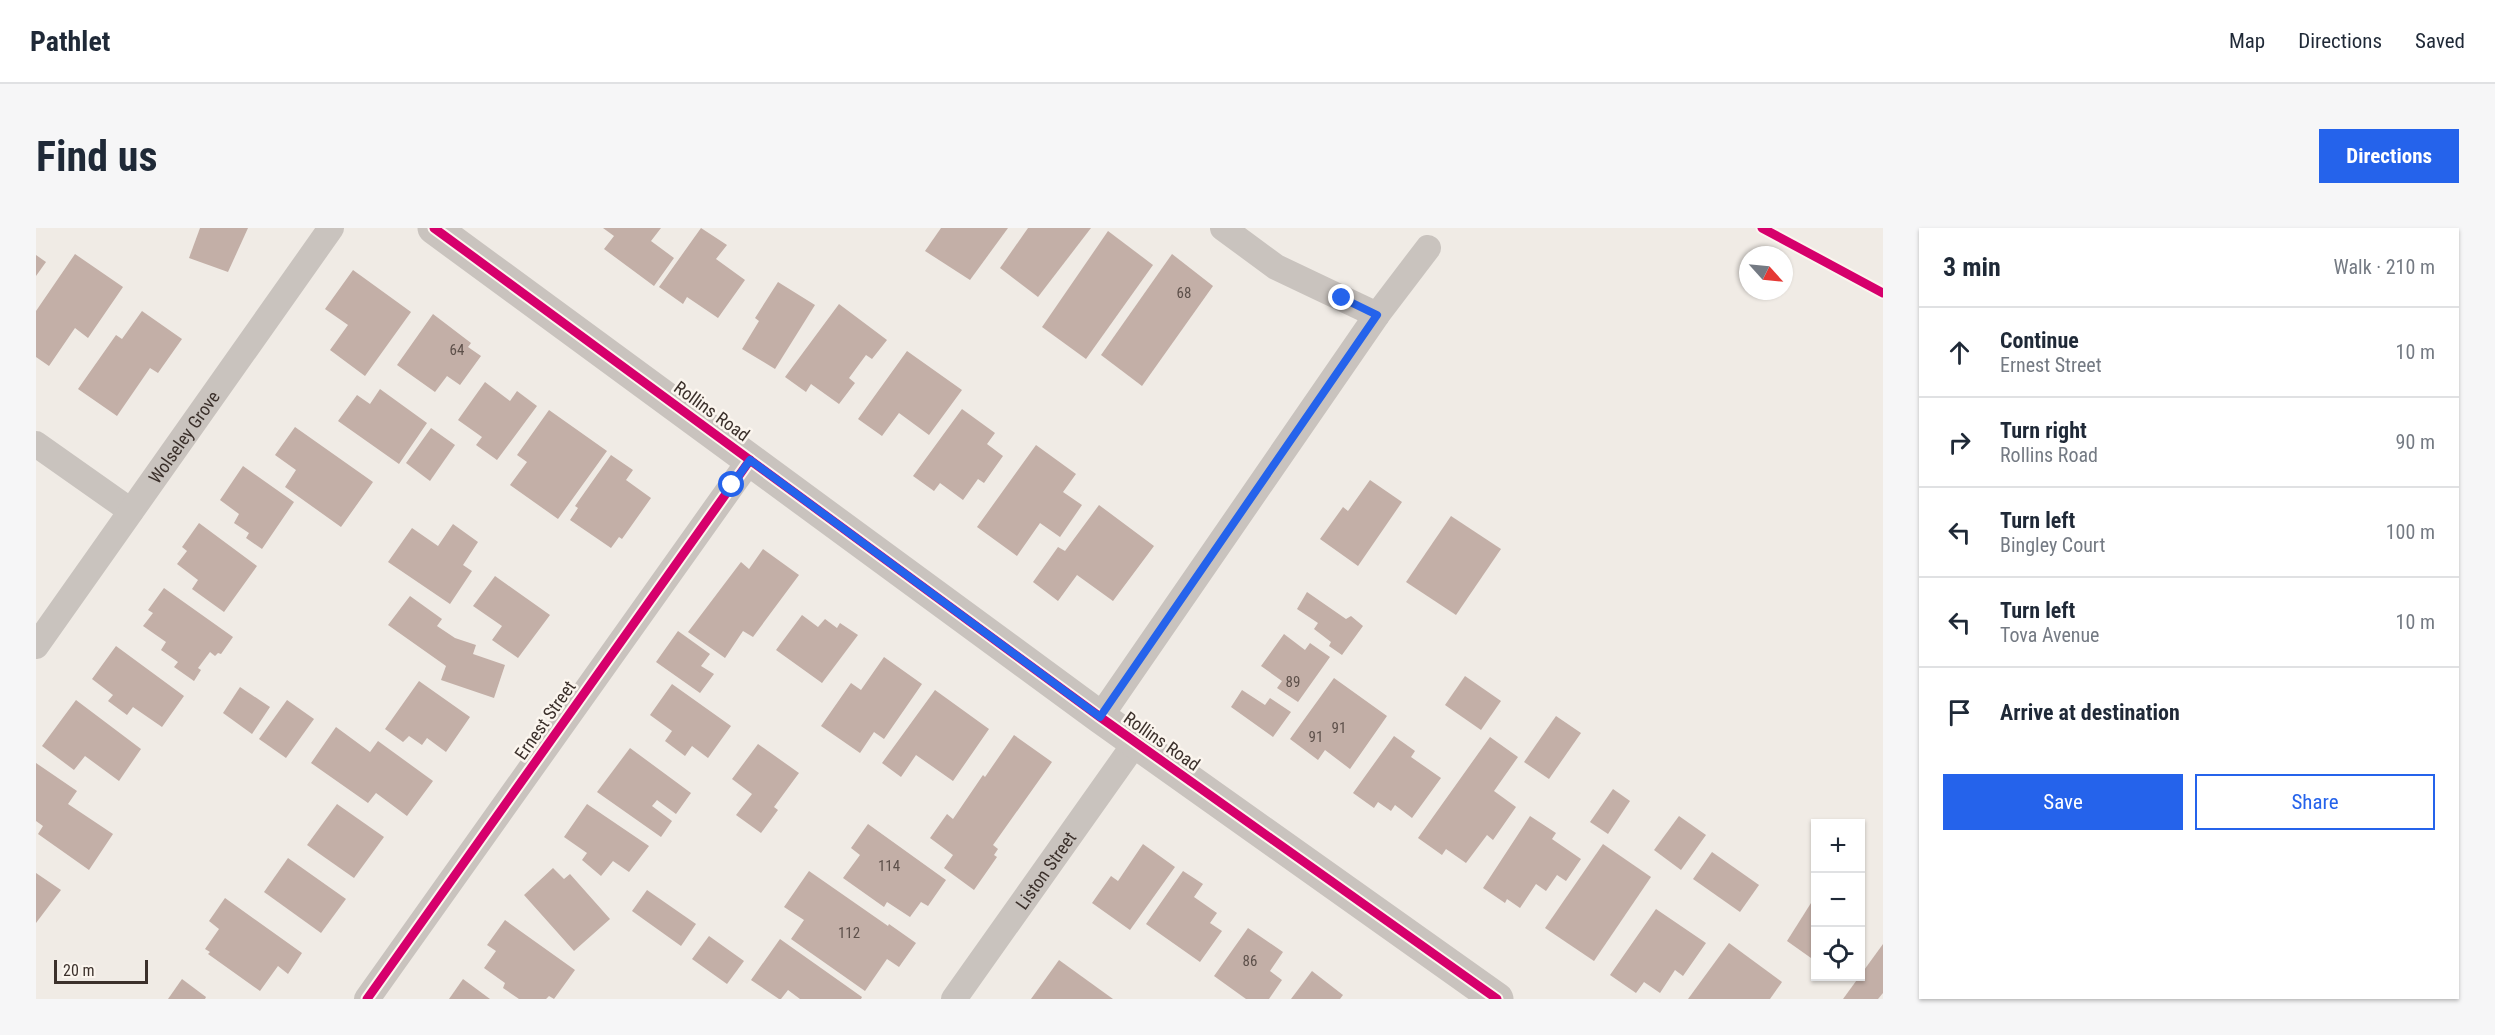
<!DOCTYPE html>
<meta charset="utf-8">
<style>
body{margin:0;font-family:"Roboto Condensed",sans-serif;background:#f6f6f7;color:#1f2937}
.controls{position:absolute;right:18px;bottom:18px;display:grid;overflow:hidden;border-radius:0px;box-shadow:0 2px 4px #0004}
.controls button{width:54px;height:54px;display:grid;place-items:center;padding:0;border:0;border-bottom:2px solid #e0e1e3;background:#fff;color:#1f2937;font:30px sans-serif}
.compass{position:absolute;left:1703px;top:18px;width:54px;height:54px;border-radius:50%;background:#fff;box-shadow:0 2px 4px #0004;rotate:117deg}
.scale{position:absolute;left:18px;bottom:15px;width:94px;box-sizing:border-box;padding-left:6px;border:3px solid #3b302b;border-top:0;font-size:16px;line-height:21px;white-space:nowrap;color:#3b302b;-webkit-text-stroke:4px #fbf5ee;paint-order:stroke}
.stop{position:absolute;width:18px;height:18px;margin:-14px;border:4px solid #2563eb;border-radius:50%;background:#fff}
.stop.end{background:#2563eb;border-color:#fff;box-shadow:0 2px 6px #0008}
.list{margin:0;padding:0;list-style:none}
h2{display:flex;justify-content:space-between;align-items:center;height:78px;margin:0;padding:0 24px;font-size:26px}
h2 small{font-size:20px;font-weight:400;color:#747a83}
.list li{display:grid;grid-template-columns:39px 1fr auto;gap:18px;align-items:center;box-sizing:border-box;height:90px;padding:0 24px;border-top:2px solid #e0e1e3}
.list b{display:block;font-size:22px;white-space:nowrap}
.list p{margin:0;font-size:20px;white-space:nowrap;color:#747a83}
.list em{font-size:20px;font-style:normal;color:#747a83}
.actions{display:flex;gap:12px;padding:18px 24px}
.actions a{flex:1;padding:14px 0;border:2px solid #2563eb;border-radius:0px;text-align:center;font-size:21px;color:#2563eb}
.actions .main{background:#2563eb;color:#fff}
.icon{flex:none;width:33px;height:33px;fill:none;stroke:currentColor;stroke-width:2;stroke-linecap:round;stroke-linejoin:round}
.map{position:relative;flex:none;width:1847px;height:771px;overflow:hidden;border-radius:0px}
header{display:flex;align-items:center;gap:36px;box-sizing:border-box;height:84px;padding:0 30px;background:#fff;border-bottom:2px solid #e0e1e3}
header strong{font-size:28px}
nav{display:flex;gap:33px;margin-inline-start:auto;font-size:21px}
.intro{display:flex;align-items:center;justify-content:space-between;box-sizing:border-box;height:144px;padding:0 36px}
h1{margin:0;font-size:42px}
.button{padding:15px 27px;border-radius:0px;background:#2563eb;color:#fff;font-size:21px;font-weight:700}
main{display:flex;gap:36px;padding:0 36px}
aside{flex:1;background:#fff;border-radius:0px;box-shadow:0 2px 4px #0004}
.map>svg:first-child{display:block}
</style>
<header>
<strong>Pathlet</strong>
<nav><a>Map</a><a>Directions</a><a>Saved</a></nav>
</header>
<div class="intro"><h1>Find us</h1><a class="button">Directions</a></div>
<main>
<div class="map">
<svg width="1847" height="771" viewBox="0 0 1847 771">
<rect width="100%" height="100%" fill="#f0ebe5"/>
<g fill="#c3afa7">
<path d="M164,0H212L192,44L153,30Z"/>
<path d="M567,0H625L615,13L638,30L618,58L568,21L578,8Z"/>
<path d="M665,0L691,17L680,31L709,52L682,90L651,69L647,76L623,59Z"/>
<path d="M905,0H972L934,52L889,23Z"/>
<path d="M992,0H1055L1002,69L964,40Z"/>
<path d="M1072,3L1117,37L1050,131L1006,99Z"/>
<path d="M39,26L87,59L52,110L39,100L13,138L0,129V83Z"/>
<path d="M1136,26L1177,58L1106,158L1065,127Z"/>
<path d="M0,27L10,34L0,48Z"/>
<path d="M317,42L375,84L329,148L294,122L312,97L289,81Z"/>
<path d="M742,54L779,77L739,141L706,121L723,93L719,90Z"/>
<path d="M803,76L851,112L836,131L830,127L813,150L819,155L803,176L775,156L770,164L749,149Z"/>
<path d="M106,83L146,111L122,145L114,140L81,188L42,161L80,107L86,111Z"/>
<path d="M397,86L435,115L432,119L445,128L424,157L411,148L399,164L361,137Z"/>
<path d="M871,123L926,162L893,207L863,185L846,208L822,191Z"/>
<path d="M449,154L474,173L481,163L501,178L461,232L440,217L446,209L422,192Z"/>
<path d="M344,161L391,195L363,236L302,193L321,167L334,176Z"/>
<path d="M926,181L959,205L951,216L967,228L948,255L942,251L927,272L904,255L898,263L877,248Z"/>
<path d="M513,182L571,223L522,291L474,257L491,234L481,227Z"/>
<path d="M259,199L337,254L305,299L249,259L260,242L239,227Z"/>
<path d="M395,200L419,217L394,253L370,235Z"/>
<path d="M1000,217L1040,246L1027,264L1046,277L1024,309L1004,295L981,328L941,299Z"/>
<path d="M575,227L597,242L590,252L615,270L586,311L583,309L575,320L534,292L542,280L539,278Z"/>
<path d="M207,238L258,274L226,321L210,310L213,305L198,295L203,286L184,272Z"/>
<path d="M1334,252L1366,274L1322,338L1284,311L1307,279L1312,283Z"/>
<path d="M1063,277L1118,318L1077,373L1041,347L1022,373L997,354L1022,319L1029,323Z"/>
<path d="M1415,288L1465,321L1420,387L1370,354Z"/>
<path d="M163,295L221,338L188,384L156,361L162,352L141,336L151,323L146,319Z"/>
<path d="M417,296L442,314L427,337L436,343L414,376L352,334L376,300L402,318Z"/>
<path d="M727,321L763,347L717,409L707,403L689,430L652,404L705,334L713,341Z"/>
<path d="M459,348L514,387L482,430L456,412L466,398L437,378Z"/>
<path d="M128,360L197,409L185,426L182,425L179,428L174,424L162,440L165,442L158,453L138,439L142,434L125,422L130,414L107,398L117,385L112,382Z"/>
<path d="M1271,364L1310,391L1315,388L1327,398L1306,427L1293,418L1295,414L1278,401L1282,395L1261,381Z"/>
<path d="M374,368L406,391L401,398L419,410L440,417L437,426L469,437L458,470L405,452L410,438L352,397Z"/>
<path d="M766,387L782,399L789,391L801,400L804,395L822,407L786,455L740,422Z"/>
<path d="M642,403L674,426L665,438L678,446L664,465L620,434Z"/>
<path d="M1248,406L1269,422L1274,415L1294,429L1262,474L1241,460L1246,453L1225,438Z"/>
<path d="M80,418L148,468L126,499L97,479L91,487L72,473L77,467L56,451Z"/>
<path d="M848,429L886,456L848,511L838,504L824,525L785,498L815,455L825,462Z"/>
<path d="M1429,448L1465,473L1445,502L1409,477Z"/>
<path d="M1298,450L1351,488L1314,541L1289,522L1282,532L1254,511Z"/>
<path d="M383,453L434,489L410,524L391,510L386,517L373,508L367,514L349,501Z"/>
<path d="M636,456L695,498L672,530L656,518L649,528L629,513L636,503L614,487Z"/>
<path d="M204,459L234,479L216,506L187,485Z"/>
<path d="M899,462L953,501L917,553L880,527L865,549L846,535Z"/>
<path d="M1206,462L1229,477L1234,470L1255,484L1237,509L1195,479Z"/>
<path d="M40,472L105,521L83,553L49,528L38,542L6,518Z"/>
<path d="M251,472L278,491L250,530L223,511Z"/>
<path d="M1520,488L1545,505L1513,551L1488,534Z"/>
<path d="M300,499L334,524L342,513L397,553L371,588L340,565L332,575L275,535Z"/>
<path d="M978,507L1016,534L957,617L962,621L958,627L961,629L938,662L908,640L917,627L894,610L911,586L917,591L947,547L949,549Z"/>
<path d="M1358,508L1379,523L1375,529L1405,550L1376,590L1359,577L1355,583L1342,574L1338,580L1317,565Z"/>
<path d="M1454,509L1482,529L1458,563L1480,579L1457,612L1451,607L1430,635L1410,621L1406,627L1382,610Z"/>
<path d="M722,516L763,545L738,579L742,582L725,605L700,587L716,566L696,551Z"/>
<path d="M594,520L655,565L640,586L621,572L616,578L636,593L625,609L561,564Z"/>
<path d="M0,535L41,563L32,576L77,606L53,642L2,606L7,598L0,593Z"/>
<path d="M1577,561L1594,573L1572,606L1554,594Z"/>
<path d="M301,576L348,609L318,650L271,617Z"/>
<path d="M551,576L613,618L593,644L577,633L565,648L546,632L551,625L528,609Z"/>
<path d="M1494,588L1520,605L1516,611L1545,631L1530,653L1521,647L1510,663L1500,656L1484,680L1471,671L1469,675L1447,660Z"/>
<path d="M1643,588L1670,607L1645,642L1618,622Z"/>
<path d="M832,596L910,652L892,678L885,674L874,689L851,674L848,679L807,650L824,627L815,620Z"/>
<path d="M1107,616L1139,639L1094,702L1056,675L1075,648L1082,653Z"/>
<path d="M1567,616L1615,649L1558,733L1509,700Z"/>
<path d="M1676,624L1723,657L1704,684L1657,651Z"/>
<path d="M252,630L310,671L285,705L228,664Z"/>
<path d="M517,640L528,651L534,646L574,691L538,723L488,667Z"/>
<path d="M773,643L852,698L853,696L880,715L863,739L851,731L829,763L755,711L768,692L748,679Z"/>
<path d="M1147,643L1167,656L1158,669L1181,685L1174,695L1186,703L1164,734L1110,696Z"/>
<path d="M0,645L25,662L0,695Z"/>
<path d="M611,662L660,696L645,718L596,683Z"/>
<path d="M189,670L266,725L252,746L242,738L224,763L172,726L174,724L169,721L183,701L173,693Z"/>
<path d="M1775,675L1780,678V724L1775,730L1751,713Z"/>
<path d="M1620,681L1670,715L1647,748L1639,742L1624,765L1608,754L1600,765L1574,747Z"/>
<path d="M469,692L539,742L518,771L513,768L510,771H483L467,760L469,755L448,740L460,723L451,717Z"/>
<path d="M1212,700L1247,724L1234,743L1246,752L1233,771H1210L1178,748Z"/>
<path d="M673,708L708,733L691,756L656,731Z"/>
<path d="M744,711L826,769L825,771H764L752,762L745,771H743L715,752Z"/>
<path d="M1693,715L1746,754L1734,771H1652Z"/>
<path d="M1847,716V765L1842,771H1807Z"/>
<path d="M1023,732L1077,771H995Z"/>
<path d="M1276,743L1307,767L1304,771H1255Z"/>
<path d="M146,751L170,769L169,771H132Z"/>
<path d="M427,751L454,771H413Z"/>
</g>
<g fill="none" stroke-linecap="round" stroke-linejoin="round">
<g stroke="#c9c3be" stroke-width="26">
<path d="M1187,0L1240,39L1341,87"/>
<path d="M0,216L95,283"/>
<path id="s1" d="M0,418L295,0"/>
<path d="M1064,489L1341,87L1392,20"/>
<path d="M331,771L714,232"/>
<path id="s2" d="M918,771L1100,514"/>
</g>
<path stroke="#c9c3be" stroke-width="33" d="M398,0L1064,489L1461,771"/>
<g stroke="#fbf5ee" stroke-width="13">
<g id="cycleway">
<path d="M398,0L1064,489L1461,771"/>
<path d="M1726,0L1847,65"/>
<path d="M331,771L714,232"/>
</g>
</g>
<use href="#cycleway" stroke="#d6006c" stroke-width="9"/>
</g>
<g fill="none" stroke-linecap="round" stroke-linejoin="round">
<path stroke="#2563eb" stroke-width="8" d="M696,257L714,232L1064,489L1341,87L1306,70"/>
</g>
<g text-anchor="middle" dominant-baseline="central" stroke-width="5" stroke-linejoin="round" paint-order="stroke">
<g font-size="15" fill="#5d504a">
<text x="1148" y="65">68</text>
<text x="421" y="122">64</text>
<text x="1257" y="454">89</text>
<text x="1303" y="500">91</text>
<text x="1280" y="509">91</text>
<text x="853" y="638">114</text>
<text x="813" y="705">112</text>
<text x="1214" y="733">86</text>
</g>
<g font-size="18" fill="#3b302b" stroke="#fbf5ee">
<text transform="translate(676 183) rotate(36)">Rollins Road</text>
<text stroke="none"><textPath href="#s1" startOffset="256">Wolseley Grove</textPath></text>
<text transform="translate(509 492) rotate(-55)">Ernest Street</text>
<text transform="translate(1126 513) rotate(35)">Rollins Road</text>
<text stroke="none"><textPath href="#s2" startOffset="158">Liston Street</textPath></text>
</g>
</g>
</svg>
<div class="controls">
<button>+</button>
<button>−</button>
<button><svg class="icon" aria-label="locate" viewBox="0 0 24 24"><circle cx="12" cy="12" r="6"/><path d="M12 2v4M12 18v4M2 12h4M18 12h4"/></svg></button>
</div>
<svg class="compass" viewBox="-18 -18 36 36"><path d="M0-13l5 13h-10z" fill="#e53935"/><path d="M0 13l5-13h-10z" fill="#747a83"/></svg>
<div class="scale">20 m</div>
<div class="stop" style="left:696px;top:257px"></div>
<div class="stop end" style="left:1306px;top:70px"></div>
</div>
<aside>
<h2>3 min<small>Walk · 210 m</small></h2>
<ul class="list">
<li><svg class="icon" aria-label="ahead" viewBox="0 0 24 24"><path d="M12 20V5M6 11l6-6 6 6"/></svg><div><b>Continue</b><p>Ernest Street</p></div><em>10 m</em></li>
<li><svg class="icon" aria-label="right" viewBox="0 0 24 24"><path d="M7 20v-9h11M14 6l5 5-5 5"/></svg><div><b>Turn right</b><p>Rollins Road</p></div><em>90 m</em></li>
<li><svg class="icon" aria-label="left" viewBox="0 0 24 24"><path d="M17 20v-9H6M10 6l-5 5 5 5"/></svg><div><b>Turn left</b><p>Bingley Court</p></div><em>100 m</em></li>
<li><svg class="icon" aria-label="left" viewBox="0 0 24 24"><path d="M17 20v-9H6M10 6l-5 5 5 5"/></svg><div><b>Turn left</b><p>Tova Avenue</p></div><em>10 m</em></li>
<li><svg class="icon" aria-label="arrive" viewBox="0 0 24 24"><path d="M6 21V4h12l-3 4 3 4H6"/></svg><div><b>Arrive at destination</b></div></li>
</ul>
<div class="actions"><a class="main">Save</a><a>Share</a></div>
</aside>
</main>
